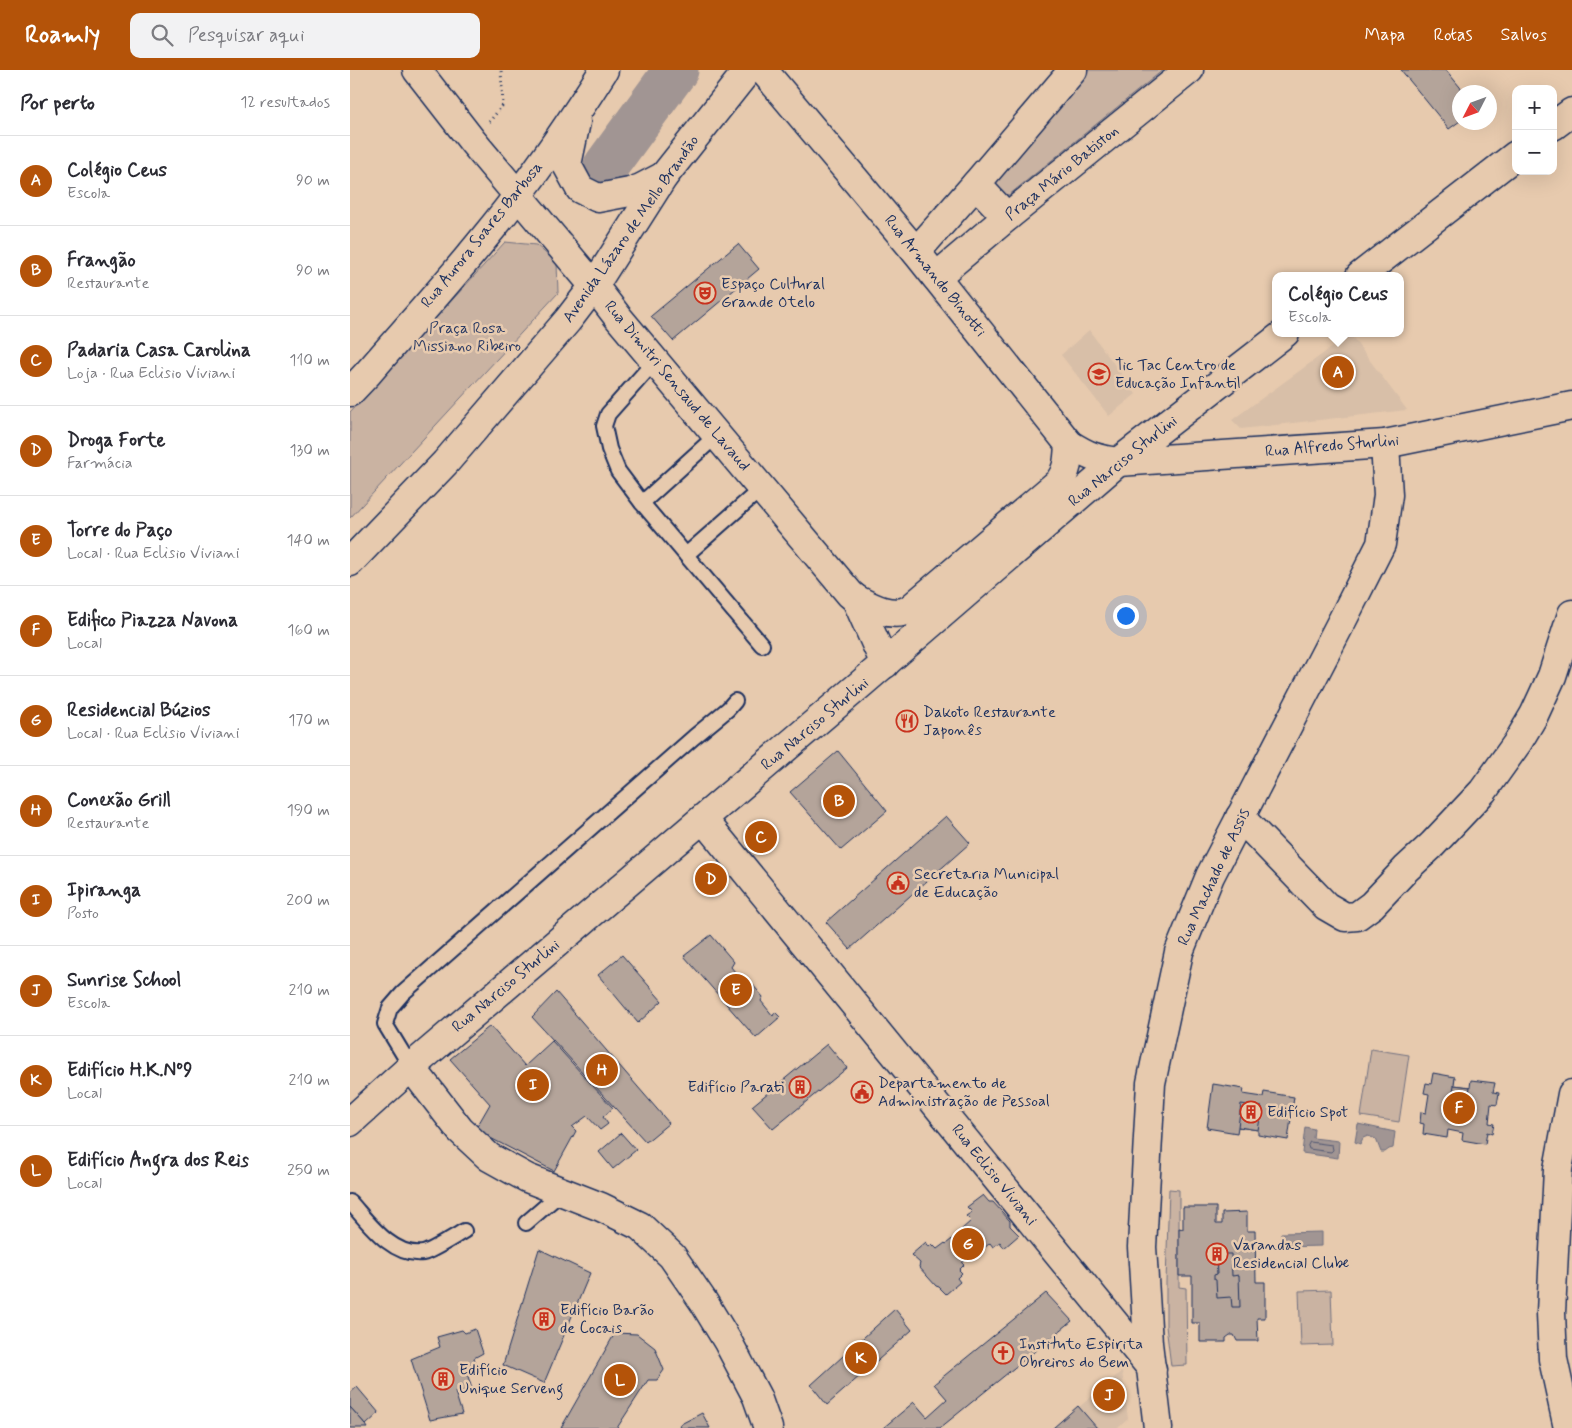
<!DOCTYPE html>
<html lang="pt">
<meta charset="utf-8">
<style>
body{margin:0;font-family:Mynerve,sans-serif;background:#f2f2f3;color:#2b2b33}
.controls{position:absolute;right:15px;top:15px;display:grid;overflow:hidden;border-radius:10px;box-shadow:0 5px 20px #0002}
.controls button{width:45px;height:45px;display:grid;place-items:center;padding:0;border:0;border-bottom:1px solid #e1e1e2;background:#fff;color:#2b2b33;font:25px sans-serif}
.compass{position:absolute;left:1102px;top:15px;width:45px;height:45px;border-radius:50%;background:#fff;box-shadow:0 5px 20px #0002;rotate:228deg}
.you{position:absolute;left:775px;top:545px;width:18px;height:18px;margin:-12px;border:4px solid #fff;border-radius:50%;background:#1a73e8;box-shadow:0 0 0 8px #1a73e833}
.badge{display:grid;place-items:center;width:32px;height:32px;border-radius:50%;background:#b45309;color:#fff;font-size:16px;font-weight:700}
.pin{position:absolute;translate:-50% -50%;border:2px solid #fff;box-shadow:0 1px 5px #0006}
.popup{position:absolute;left:922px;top:202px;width:132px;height:65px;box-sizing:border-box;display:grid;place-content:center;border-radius:10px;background:#fff;filter:drop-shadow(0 1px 4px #0005);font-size:16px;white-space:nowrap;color:#7c7c81}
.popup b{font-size:19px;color:#2b2b33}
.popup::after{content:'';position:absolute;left:50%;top:100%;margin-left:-10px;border:10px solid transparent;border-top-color:#fff}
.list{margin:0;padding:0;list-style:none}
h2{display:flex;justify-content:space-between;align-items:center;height:65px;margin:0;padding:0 20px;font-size:21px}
h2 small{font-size:16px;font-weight:400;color:#7c7c81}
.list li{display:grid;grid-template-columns:32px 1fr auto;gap:15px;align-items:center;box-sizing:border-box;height:90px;padding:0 20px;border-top:1px solid #e1e1e2}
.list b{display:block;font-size:19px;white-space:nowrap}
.list p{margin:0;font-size:16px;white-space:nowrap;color:#7c7c81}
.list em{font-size:16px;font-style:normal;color:#7c7c81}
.icon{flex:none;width:28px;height:28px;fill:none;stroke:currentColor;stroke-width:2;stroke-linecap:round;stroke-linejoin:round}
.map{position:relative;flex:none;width:1222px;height:1358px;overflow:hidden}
header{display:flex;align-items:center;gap:30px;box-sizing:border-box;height:70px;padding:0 25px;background:#b45309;color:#fff}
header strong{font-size:24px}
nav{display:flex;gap:28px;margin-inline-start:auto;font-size:18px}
.search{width:350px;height:45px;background:#f2f2f3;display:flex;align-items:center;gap:12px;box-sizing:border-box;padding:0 18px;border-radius:10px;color:#7c7c81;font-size:19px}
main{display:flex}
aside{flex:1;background:#fff}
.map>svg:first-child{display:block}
</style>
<header>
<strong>Roamly</strong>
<div class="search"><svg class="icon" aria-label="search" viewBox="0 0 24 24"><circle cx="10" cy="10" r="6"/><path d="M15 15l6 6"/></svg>Pesquisar aqui</div>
<nav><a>Mapa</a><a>Rotas</a><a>Salvos</a></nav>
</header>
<main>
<aside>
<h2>Por perto<small>12 resultados</small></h2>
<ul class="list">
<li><span class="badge">A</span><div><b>Colégio Ceus</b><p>Escola</p></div><em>90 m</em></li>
<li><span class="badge">B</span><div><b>Frangão</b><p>Restaurante</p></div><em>90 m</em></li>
<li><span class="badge">C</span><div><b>Padaria Casa Carolina</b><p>Loja · Rua Eclisio Viviani</p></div><em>110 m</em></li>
<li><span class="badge">D</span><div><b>Droga Forte</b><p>Farmácia</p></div><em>130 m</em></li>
<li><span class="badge">E</span><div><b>Torre do Paço</b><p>Local · Rua Eclisio Viviani</p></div><em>140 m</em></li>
<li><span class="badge">F</span><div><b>Edifico Piazza Navona</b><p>Local</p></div><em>160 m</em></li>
<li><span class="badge">G</span><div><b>Residencial Búzios</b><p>Local · Rua Eclisio Viviani</p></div><em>170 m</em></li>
<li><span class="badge">H</span><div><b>Conexão Grill</b><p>Restaurante</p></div><em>190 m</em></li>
<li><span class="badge">I</span><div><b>Ipiranga</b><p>Posto</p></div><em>200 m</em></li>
<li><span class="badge">J</span><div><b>Sunrise School</b><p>Escola</p></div><em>210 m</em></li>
<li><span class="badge">K</span><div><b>Edifício H.K.Nº9</b><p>Local</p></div><em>210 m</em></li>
<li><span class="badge">L</span><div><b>Edifício Angra dos Reis</b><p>Local</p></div><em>250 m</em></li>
</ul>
</aside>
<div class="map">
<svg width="1222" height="1358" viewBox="0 0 1222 1358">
<rect width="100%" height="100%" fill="#e7caae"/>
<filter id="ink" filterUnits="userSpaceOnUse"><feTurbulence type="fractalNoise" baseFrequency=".02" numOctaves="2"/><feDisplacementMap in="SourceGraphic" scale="10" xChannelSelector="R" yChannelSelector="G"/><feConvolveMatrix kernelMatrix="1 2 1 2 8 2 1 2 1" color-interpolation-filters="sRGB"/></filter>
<g filter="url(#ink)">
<g fill="#d8bfa8">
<path d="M739,260L786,324L759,346L711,285Z"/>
<path d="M1000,264L1057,340L891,359L882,350Z"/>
<path d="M772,1301L778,1349L768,1358H704Z"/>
</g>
<g fill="#cab3a2" stroke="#727180">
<path d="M738,0H813L659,125L650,124L643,112Z"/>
<path d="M155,172L186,175L207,193L208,223L0,448V342Z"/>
<path d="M1021,979L1059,985L1049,1052L1011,1046Z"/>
<path d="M819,1119L829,1120V1217L836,1218L837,1295L821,1296L816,1256V1212Z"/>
<path d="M981,1220L983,1275L951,1276L949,1221Z"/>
</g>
<g fill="#a19593" stroke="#6b6c7e">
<path d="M1008,1054L1045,1062L1043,1078L1039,1079L1035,1082H1031L1026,1069L1018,1066L1013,1068L1010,1074L1005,1072Z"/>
<path d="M955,1057L964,1059L963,1068L989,1071L988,1088L952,1083Z"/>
<path d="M972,1162V1176L932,1177L931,1163Z"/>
</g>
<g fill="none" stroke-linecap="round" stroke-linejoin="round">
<path stroke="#515873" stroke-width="1" d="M960,1072L982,1075L983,1080L981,1082L959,1079L958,1076Z"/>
<path stroke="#a19593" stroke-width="45" d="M256,96L326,0"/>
</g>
<g fill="#b4a49a" stroke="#1b2f5e">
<path d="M1051,0H1096L1114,22H1110V51L1099,59Z"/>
<path d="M388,174L409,199L323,271L301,246Z"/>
<path d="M488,681L537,741L491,780L440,722Z"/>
<path d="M596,746L620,773L500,879L476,852Z"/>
<path d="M361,865L384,892L381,897L394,913L397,908L413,927L411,931L423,946L425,942L430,947L406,968L334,886Z"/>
<path d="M272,885L312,931L288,953L248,905Z"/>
<path d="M206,922L319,1053L296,1072L182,947Z"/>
<path d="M140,956L175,996L202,971L263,1038L253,1047L258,1054L250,1060L237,1046L222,1057L226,1061L204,1101L125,1060L140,1034L100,989Z"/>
<path d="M477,974L497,998L423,1059L402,1036Z"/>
<path d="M1083,1003L1105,1007L1104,1015L1120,1017L1121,1010L1145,1013L1143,1022L1149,1023L1147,1035L1141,1034L1139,1053L1144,1054L1142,1064L1137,1062L1135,1074L1112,1070L1113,1063L1098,1060L1097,1068L1073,1064L1074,1054L1070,1053L1071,1042L1076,1043L1079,1024L1074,1023L1076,1013L1081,1014Z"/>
<path d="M863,1014L894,1019L893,1024L913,1027L914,1022L944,1027L938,1070L908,1065V1060L888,1057L887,1063L857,1058Z"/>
<path d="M1104,1015L1120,1017L1115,1050L1099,1048Z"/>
<path d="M891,1034L912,1037L908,1060L888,1057Z"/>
<path d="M271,1063L286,1080L263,1099L249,1082Z"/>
<path d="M633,1125L639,1132H643L660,1151V1156L669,1165L654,1178L650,1172L643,1177L640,1173L631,1181L629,1179L612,1193L614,1195L609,1200L612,1203L607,1208L610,1212L596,1224L589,1217L586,1216L569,1197L570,1193L561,1185L576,1172L579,1177L582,1174L587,1179L595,1173L596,1174L613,1160L612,1159L621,1151L616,1146L622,1142L617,1137Z"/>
<path d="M833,1137H866V1154H872V1143L897,1142V1161H905L906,1212H915V1248H907L908,1271H887L884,1265H880L876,1268V1272H850V1253H842V1206H829V1158L833,1159Z"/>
<path d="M189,1179L240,1203L194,1313L153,1295Z"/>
<path d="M864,1184H881L882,1206L889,1205L890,1237H882L881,1227L867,1228L866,1210L864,1209V1205L867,1204L866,1189H864Z"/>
<path d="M696,1223L722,1251L590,1358H533L564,1332L577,1347L597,1329L584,1314Z"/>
<path d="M545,1239L562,1260L477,1335L461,1315Z"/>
<path d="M125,1259L133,1283L124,1288L127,1297L116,1300L122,1319L105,1322L112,1344L80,1350L61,1289L90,1277L87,1267L112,1260L115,1263Z"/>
<path d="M265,1263L287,1264L305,1278L314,1300L307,1310H298L267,1358H211Z"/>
<path d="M7,1317L29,1343L16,1355L0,1337V1323Z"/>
<path d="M728,1336L747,1358H703Z"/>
<path d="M0,1337L16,1355L18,1358H0Z"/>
<path d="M352,1343L360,1358H331L329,1355Z"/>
</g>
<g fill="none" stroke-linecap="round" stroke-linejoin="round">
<g stroke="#1b2f5e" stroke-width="18">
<g id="service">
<path d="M305,291L258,344L254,356L259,379L268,401L292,433L412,575"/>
<path d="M292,433L367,365"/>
<path d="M336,485L412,418"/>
<path d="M61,997L35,954L40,938L53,923L344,667L378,639L385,631"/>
<path d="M0,1132C18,1152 42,1187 73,1183C82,1181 105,1166 114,1161"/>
<path d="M176,1153L212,1122"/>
</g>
</g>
<g stroke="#1b2f5e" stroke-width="31">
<g id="minor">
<path d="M413,0L566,182L719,374C738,386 746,389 768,392L1035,374L1222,336"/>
<path d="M626,114L657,147"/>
<path d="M566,182L626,114L723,0"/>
<path d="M586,207L657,147L839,0"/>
<path d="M244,216L267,246L500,524L506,529L535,594"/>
<path d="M506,529C521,537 543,549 560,539L709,412C718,400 718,389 719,374"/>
<path d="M890,747L976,836L995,847L1007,846L1022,835L1056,799L1082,775L1133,721L1168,672L1184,645L1202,606L1222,544"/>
<path d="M353,749L802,1299"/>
<path d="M61,997L110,1060L139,1087L177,1108L251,1137L290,1156L322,1186L353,1231L378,1272L407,1327L418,1358"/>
<path d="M808,1358L798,1273L792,1177L801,1013L829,882L860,806L994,547L1031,474L1038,425L1035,374"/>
</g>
</g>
<g stroke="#1b2f5e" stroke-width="31">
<path id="tertiary" d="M67,0L123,72L244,216"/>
</g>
<g stroke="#1b2f5e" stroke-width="31">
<g id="secondary">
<path d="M1203,56L1222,42"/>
<path d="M1010,206L1166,85"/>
<path d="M0,1052L61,997L512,613L768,392L935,263"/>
<path d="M1218,1358L1203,1289L1201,1243L1208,1099L1222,1024"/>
</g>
</g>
<g stroke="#1b2f5e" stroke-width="31">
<g id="primary">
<path d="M226,52L217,95L230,119L248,128L280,122L291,118L314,106"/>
<path d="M0,322L18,303C57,258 97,214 135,167C178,115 218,57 254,0"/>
<path d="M0,492L95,393L218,250L244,216L314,106L398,0"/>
</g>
</g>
<path stroke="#1b2f5e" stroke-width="3" stroke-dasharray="1 4" stroke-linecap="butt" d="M139,52L153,35L151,0"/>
<use href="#service" stroke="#e7caae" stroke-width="14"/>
<use href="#minor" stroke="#e7caae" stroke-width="28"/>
<use href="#tertiary" stroke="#e7caae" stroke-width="28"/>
<use href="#secondary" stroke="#e7caae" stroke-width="28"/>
<use href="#primary" stroke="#e7caae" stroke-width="28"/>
</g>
</g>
<defs>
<g id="theatre-ring" transform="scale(1.125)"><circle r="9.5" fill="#e7caae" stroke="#c8321e" stroke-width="1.5"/><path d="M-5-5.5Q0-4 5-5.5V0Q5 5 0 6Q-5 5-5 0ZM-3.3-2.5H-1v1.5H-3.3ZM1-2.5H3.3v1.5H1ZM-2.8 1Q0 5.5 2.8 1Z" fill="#c8321e"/></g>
<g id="school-ring" transform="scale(1.125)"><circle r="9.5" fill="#e7caae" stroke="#c8321e" stroke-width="1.5"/><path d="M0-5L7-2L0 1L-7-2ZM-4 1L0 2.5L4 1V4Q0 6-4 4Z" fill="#c8321e"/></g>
<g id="restaurant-ring" transform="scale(1.125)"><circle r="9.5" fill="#e7caae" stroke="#c8321e" stroke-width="1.5"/><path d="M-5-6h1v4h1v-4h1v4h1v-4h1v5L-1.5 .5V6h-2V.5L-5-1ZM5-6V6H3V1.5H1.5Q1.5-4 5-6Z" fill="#c8321e"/></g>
<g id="civic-ring" transform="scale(1.125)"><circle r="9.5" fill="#e7caae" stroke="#c8321e" stroke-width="1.5"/><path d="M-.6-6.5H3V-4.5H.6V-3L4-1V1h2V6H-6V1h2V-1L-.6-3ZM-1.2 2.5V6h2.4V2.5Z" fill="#c8321e"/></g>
<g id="building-ring" transform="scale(1.125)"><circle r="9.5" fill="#e7caae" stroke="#c8321e" stroke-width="1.5"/><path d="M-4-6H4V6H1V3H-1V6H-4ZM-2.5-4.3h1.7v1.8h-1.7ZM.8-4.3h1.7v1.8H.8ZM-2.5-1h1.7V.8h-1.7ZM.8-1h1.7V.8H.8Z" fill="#c8321e"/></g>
<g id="church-ring" transform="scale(1.125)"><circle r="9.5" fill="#e7caae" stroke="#c8321e" stroke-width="1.5"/><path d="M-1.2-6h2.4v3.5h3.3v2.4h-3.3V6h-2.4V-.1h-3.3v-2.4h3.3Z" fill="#c8321e"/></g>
</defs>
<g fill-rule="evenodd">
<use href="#theatre-ring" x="355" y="223"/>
<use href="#school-ring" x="749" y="304"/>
<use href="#restaurant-ring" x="557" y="651"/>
<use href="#civic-ring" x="548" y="813"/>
<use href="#building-ring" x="450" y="1017"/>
<use href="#civic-ring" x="512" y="1022"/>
<use href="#building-ring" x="901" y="1042"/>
<use href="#building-ring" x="867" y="1184"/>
<use href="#building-ring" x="194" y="1249"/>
<use href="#church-ring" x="653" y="1283"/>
<use href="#building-ring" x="93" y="1309"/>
</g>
<g text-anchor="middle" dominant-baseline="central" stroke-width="5" stroke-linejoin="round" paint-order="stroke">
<g font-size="16" fill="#1b2f5e" stroke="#e7caae">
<text transform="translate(712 103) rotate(-39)">Praça Mário Batiston</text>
<text transform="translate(281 159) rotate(-55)">Avenida Lázaro de Mello Brandão</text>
<text transform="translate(132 165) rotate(-51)">Rua Aurora Soares Barbosa</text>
<text transform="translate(585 206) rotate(51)">Rua Armando Binotti</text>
<text transform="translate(327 316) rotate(50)">Rua Dimitri Sensaud de Lavaud</text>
<text transform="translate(982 376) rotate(-5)">Rua Alfredo Sturlini</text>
<text transform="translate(773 391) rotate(-39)">Rua Narciso Sturlini</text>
<text transform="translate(465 654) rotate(-40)">Rua Narciso Sturlini</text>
<text transform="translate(864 807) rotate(-65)">Rua Machado de Assis</text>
<text transform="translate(156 916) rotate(-40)">Rua Narciso Sturlini</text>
<text transform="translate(644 1105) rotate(51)">Rua Eclisio Viviani</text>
</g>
<g font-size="16" fill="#1b2f5e" stroke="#e7caae" text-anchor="start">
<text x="371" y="214">Espaço Cultural<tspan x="371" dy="18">Grande Otelo</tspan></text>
<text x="765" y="295">Tic Tac Centro de<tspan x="765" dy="18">Educação Infantil</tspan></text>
<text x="573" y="642">Dakoto Restaurante<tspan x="573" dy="18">Japonês</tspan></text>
<text x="564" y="804">Secretaria Municipal<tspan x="564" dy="18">de Educação</tspan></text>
<text x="528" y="1013">Departamento de<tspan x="528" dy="18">Administração de Pessoal</tspan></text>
<text x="434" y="1017" text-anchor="end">Edifício Parati</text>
<text x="917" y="1042">Edifício Spot</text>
<text x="883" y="1175">Varandas<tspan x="883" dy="18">Residencial Clube</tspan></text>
<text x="210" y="1240">Edifício Barão<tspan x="210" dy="18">de Cocais</tspan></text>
<text x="669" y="1274">Instituto Espirita<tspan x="669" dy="18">Obreiros do Bem</tspan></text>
<text x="109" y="1300">Edifício<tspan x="109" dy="18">Unique Serveng</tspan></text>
</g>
<g font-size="16" fill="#2c3c65" stroke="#e7caae">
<text x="117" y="258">Praça Rosa<tspan x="117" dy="18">Missiano Ribeiro</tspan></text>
</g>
</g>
</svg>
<div class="controls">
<button>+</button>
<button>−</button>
</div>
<svg class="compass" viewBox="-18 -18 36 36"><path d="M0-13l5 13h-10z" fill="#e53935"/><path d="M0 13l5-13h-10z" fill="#7c7c81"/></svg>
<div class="you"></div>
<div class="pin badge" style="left:988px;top:302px">A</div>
<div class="popup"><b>Colégio Ceus</b>Escola</div>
<div class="pin badge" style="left:489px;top:731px">B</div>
<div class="pin badge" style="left:411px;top:767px">C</div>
<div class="pin badge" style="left:361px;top:809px">D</div>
<div class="pin badge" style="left:386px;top:920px">E</div>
<div class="pin badge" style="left:1109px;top:1038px">F</div>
<div class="pin badge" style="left:618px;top:1174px">G</div>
<div class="pin badge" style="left:252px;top:1000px">H</div>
<div class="pin badge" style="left:183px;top:1015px">I</div>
<div class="pin badge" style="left:759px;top:1325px">J</div>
<div class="pin badge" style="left:511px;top:1288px">K</div>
<div class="pin badge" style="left:270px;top:1310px">L</div>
</div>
</main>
